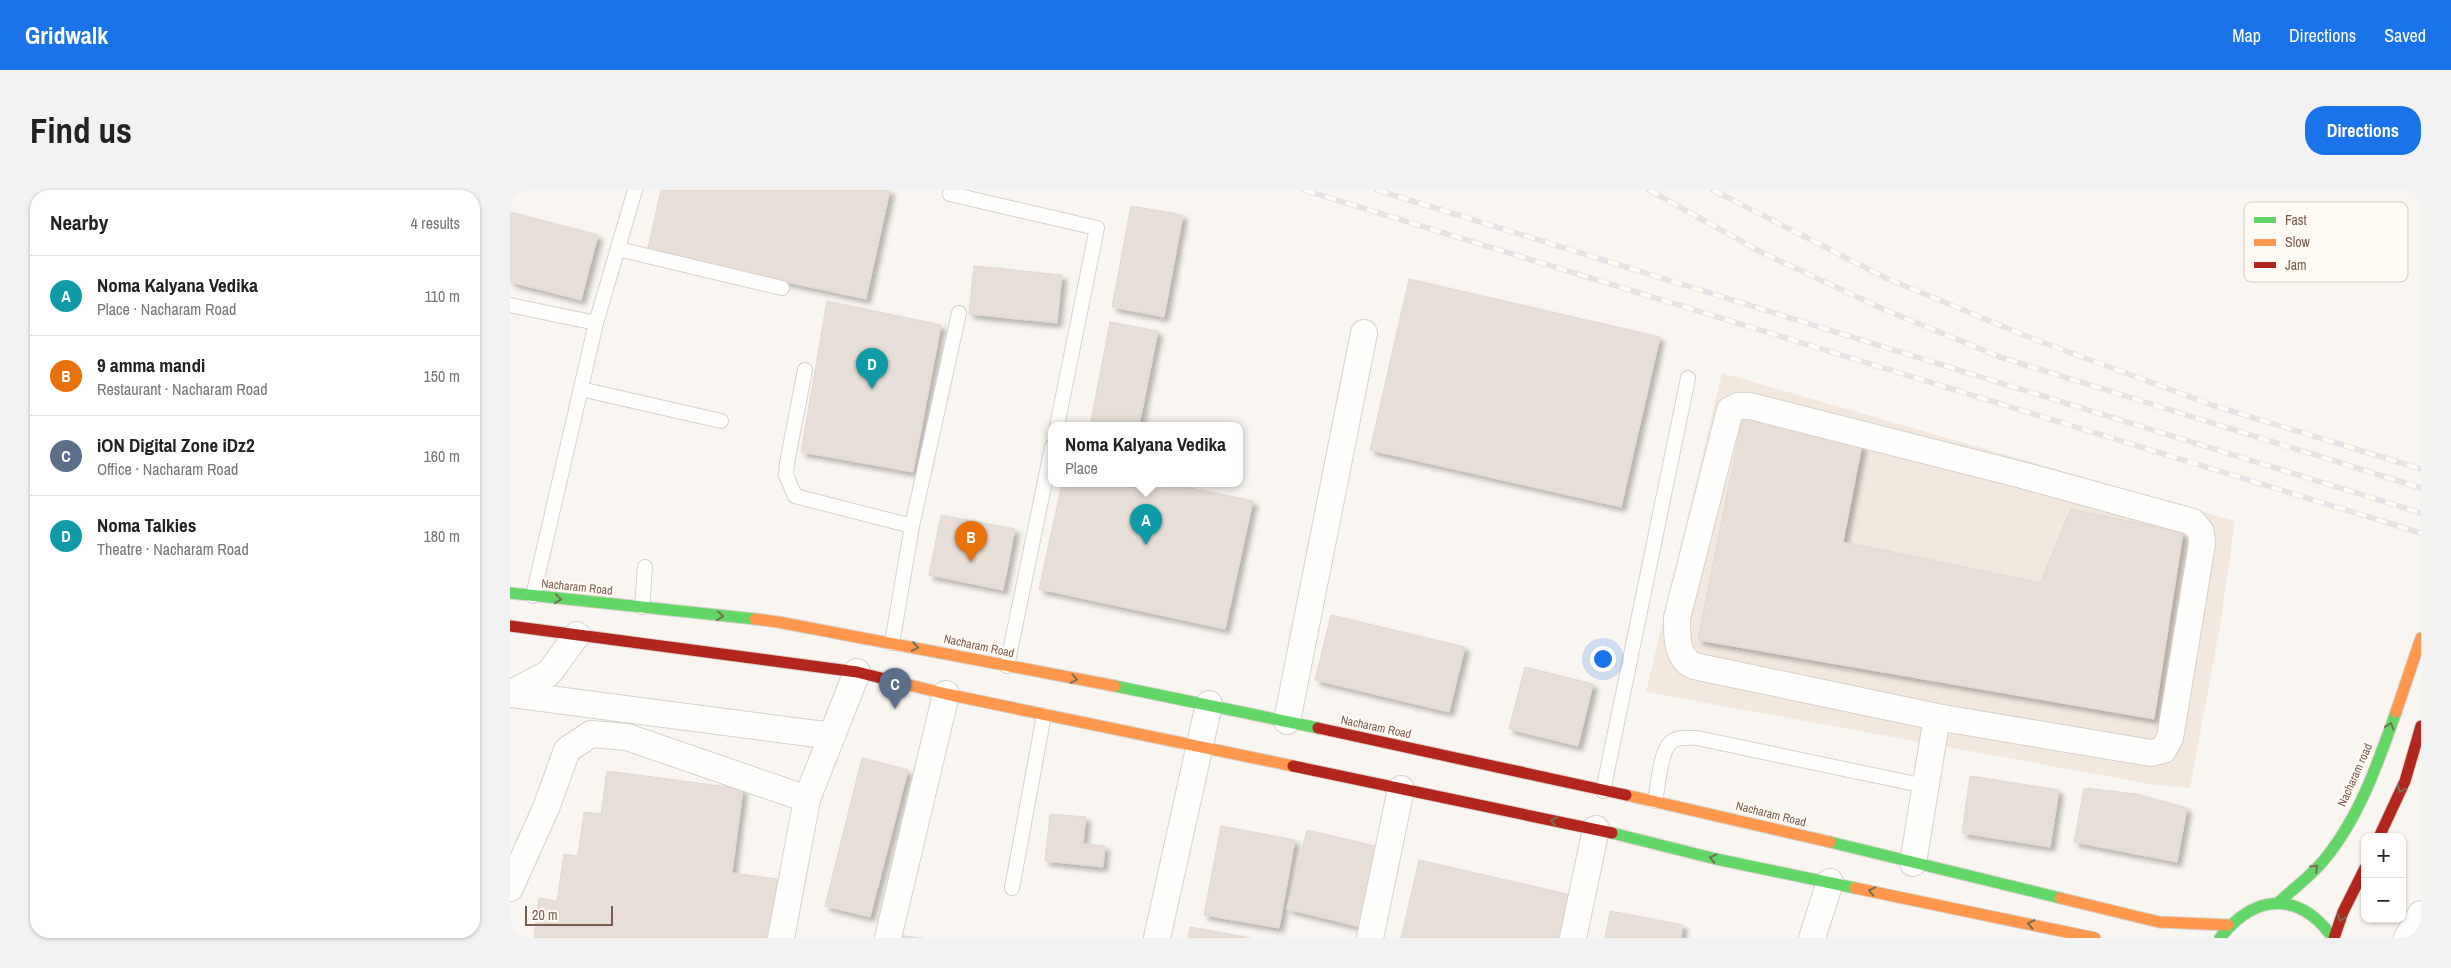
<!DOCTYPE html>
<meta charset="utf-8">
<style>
body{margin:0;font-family:"Archivo Narrow",sans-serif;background:#f2f2f2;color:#222}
.controls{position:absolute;right:15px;bottom:15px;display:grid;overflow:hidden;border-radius:10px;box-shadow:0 1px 4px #0004}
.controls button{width:45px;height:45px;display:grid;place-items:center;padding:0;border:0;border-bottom:1px solid #e0e0e0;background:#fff;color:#222;font:25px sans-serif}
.scale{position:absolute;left:15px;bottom:12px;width:88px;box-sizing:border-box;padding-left:5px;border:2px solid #7a5c4d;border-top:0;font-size:14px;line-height:18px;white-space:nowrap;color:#7a5c4d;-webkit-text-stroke:4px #fffaf3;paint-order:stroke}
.you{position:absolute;left:1092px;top:468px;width:18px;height:18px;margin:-12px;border:4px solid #fff;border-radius:50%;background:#1a73e8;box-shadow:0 0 0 8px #1a73e833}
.badge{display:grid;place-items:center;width:32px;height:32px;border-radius:50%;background:#1a73e8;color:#fff;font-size:16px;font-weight:700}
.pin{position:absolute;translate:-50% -41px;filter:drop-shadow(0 1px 2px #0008)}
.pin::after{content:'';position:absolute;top:26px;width:18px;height:15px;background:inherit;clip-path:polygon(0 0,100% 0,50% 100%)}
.popup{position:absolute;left:538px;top:232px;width:195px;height:65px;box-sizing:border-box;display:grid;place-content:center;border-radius:10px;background:#fff;filter:drop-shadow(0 1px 4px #0005);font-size:16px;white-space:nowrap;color:#767676}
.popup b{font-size:19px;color:#222}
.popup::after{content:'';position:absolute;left:50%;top:100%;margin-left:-10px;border:10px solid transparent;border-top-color:#fff}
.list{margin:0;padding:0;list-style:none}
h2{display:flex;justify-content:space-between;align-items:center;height:65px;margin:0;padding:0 20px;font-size:21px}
h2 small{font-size:16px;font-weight:400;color:#767676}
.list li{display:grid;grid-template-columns:32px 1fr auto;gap:15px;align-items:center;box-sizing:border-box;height:80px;padding:0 20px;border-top:1px solid #e0e0e0}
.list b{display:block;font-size:19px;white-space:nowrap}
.list p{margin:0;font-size:16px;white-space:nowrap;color:#767676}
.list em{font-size:16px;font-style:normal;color:#767676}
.map{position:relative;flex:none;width:1911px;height:748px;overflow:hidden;border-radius:20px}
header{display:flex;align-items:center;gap:30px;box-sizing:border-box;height:70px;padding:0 25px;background:#1a73e8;color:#fff}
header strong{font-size:24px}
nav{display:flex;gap:28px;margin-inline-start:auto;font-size:18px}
.intro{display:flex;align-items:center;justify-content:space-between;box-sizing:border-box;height:120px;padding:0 30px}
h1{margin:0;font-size:35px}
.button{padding:12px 22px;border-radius:20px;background:#1a73e8;color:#fff;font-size:18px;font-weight:700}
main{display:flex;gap:30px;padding:0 30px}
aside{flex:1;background:#fff;border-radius:20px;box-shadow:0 1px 4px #0004}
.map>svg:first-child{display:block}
</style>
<header>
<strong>Gridwalk</strong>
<nav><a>Map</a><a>Directions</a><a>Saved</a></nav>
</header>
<div class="intro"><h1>Find us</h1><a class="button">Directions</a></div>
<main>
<aside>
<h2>Nearby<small>4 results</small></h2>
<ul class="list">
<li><span class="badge" style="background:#0f9aa8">A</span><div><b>Noma Kalyana Vedika</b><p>Place · Nacharam Road</p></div><em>110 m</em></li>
<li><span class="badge" style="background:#e8710a">B</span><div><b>9 amma mandi</b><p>Restaurant · Nacharam Road</p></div><em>150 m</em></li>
<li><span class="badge" style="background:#5c6f8a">C</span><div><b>iON Digital Zone iDz2</b><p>Office · Nacharam Road</p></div><em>160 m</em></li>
<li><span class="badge" style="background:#0f9aa8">D</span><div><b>Noma Talkies</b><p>Theatre · Nacharam Road</p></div><em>180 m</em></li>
</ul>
</aside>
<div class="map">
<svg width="1911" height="748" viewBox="0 0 1911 748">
<defs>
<filter id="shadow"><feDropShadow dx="4.5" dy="4.5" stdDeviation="2.5" flood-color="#0004"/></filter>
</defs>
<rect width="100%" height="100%" fill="#f9f5f0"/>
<path fill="#f2e8de" d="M1212,183L1725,331L1710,436L1680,598L1640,594L1136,502Z"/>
<g fill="#e6ded7" stroke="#e2d8d2" filter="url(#shadow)">
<path d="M151,0H380L356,109L137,62Z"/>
<path d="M621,16L673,25L654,127L602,117Z"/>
<path d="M0,22L88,45L71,110L0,92Z"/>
<path d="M464,76L552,85L547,133L459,124Z"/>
<path d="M899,89L1150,147L1111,317L860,260Z"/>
<path d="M317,111L431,135L403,282L291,262Z"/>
<path d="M600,132L648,141L629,236H580Z"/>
<path d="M1233,226L1352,255L1333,352L1530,393L1561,319L1673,343L1644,529L1188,450Z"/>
<path d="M552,294H662L743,311L715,439L529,399Z"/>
<path d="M431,325L505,339L493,400L419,385Z"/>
<path d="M821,425L955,457L939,522L805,490Z"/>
<path d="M1015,477L1083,494L1068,556L999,539Z"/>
<path d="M352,568L398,580L360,727L315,716Z"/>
<path d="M97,581L233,599L222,683L267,689L259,748H24L29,708L47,711L54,664L68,666L74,622L91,624Z"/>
<path d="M1460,586L1549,600L1540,657L1452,643Z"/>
<path d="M1574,598L1626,604L1677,618L1667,672L1564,652Z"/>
<path d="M540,624L576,627L573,654L595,656L593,677L535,671Z"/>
<path d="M711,636L785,650L769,738L694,725Z"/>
<path d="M797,640L873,658L854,738L777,719Z"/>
<path d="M909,670L1061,705L1051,748H891Z"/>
<path d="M1100,721L1173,735L1171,748H1095Z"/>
<path d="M680,737L741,748H678Z"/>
<path d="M386,745L412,748H385Z"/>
</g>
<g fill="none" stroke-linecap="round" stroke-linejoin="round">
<g stroke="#d7d1cb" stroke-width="16">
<g id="lane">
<path d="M440,4L587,38L547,236"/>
<path d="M108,59L272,98"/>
<path d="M0,115L86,133"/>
<path d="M295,180L277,273L276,285L285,306L402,336L382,453"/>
<path d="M71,199L211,231"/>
<path d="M402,336L449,123"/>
<path d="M23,406L86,133L125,0"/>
<path d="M132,417L135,377"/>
<path d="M497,476L542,257"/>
<path d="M1093,601L1178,188"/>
<path d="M1145,611C1148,597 1150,563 1160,553C1167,546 1178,548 1187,548L1415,596"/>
<path d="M502,698L534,525"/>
</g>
</g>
<g stroke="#d7d1cb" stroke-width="28">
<g id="street">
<path d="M0,504L322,546"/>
<path d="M0,504L39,483L67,445"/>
<path d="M777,531L854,143"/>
<path d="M1403,673L1427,527L1184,476C1166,468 1167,445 1167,428L1220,220L1228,216H1240L1508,284L1683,332L1691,342L1692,354L1660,548L1653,560L1641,563L1427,527"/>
<path d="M0,698L36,618L57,560L81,544L117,547L297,609"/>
<path d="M271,748L297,609L347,482"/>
<path d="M378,748L436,504"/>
<path d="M647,748L699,514"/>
<path d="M860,748L891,599"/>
<path d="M1063,748L1086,639"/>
<path d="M1302,748L1320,692"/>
<path d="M1897,748L1911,724"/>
</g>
</g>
<g stroke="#d9d2cb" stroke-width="13">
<g id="fast">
<path d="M0,403L245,429"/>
<path d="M605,496L808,538"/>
<path d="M1102,643L1206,669L1345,698"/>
<path d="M1320,652L1550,708"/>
<path d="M1769,712C1784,698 1801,686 1814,670C1849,628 1868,573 1886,522"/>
<path d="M1710,748C1745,703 1789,701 1823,748"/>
</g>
</g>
<g stroke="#d9d2cb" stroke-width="13">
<g id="slow">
<path d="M245,429L268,432L605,496"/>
<path d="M371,488L436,504L783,576"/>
<path d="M1886,522L1911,448"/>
<path d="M1116,605L1320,652"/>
<path d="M1345,698L1585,748"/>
<path d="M1550,708L1649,732L1718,735"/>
</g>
</g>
<g stroke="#d9d2cb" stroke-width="13">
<g id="jam">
<path d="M0,436L347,482L371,488"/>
<path d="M808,538L1116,605"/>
<path d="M783,576L1102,643"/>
<path d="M1869,647L1895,591L1911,536"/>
<path d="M1824,748L1833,722L1855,678"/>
</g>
</g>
<use href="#lane" stroke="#fefefd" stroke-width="14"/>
<use href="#street" stroke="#fefefd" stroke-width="26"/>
<use href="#fast" stroke="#63d668" stroke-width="11"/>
<use href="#slow" stroke="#ff974d" stroke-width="11"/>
<use href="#jam" stroke="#b3261e" stroke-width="11"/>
<g stroke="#e6e3e7" stroke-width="5.5">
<g id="rail">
<path d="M794,0L1911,343"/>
<path d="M867,0L1911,323"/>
<path d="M1139,0L1251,62L1373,119L1490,167L1911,298"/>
<path d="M1203,0L1376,88L1521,148L1702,215L1911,279"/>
</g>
</g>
<use href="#rail" stroke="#fffaf3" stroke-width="4" stroke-dasharray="11" stroke-linecap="butt"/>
</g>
<defs><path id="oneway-chevron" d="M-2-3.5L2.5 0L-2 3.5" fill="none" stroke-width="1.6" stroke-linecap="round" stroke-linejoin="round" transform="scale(1.25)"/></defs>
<g stroke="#776e51">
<use href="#oneway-chevron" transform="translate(48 409) rotate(6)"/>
<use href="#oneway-chevron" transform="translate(210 426) rotate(6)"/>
<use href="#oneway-chevron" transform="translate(405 457) rotate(10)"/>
<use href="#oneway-chevron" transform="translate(564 489) rotate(11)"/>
<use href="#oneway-chevron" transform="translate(1880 536) rotate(-71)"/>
<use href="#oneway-chevron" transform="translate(1891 599) rotate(115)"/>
<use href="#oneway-chevron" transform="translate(1044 631) rotate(-168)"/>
<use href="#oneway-chevron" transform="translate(1203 668) rotate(-167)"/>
<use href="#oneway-chevron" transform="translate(1805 678) rotate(-43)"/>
<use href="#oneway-chevron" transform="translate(1362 701) rotate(-168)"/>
<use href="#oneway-chevron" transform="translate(1831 728) rotate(111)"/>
<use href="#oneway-chevron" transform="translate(1521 734) rotate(-168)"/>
</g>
<g text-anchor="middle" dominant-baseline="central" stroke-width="4.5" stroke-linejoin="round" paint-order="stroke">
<g font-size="12" fill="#7a5c4d" stroke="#fffaf3">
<text transform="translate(67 397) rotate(6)">Nacharam Road</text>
<text transform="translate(469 456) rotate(12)">Nacharam Road</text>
<text transform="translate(866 537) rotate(12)">Nacharam Road</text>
<text transform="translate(1845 585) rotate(-66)">Nacharam road</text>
<text transform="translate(1261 624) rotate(14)">Nacharam Road</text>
</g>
</g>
<rect x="1734" y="12" width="164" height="80" rx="8" fill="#fffaf3" stroke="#d7cbc1" stroke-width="1"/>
<rect x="1744" y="27" width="22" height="6" fill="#63d668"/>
<rect x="1744" y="49" width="22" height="7" fill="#ff974d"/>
<rect x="1744" y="72" width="22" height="6" fill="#b3261e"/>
<g font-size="14" fill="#7a5c4d">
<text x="1775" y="35">Fast</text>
<text x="1775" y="57">Slow</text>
<text x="1775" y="80">Jam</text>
</g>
</svg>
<div class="controls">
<button>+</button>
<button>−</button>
</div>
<div class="scale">20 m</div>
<div class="you"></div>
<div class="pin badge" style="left:636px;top:355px;background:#0f9aa8">A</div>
<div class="popup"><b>Noma Kalyana Vedika</b>Place</div>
<div class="pin badge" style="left:461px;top:372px;background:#e8710a">B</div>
<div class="pin badge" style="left:385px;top:519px;background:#5c6f8a">C</div>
<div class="pin badge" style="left:362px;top:199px;background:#0f9aa8">D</div>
</div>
</main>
